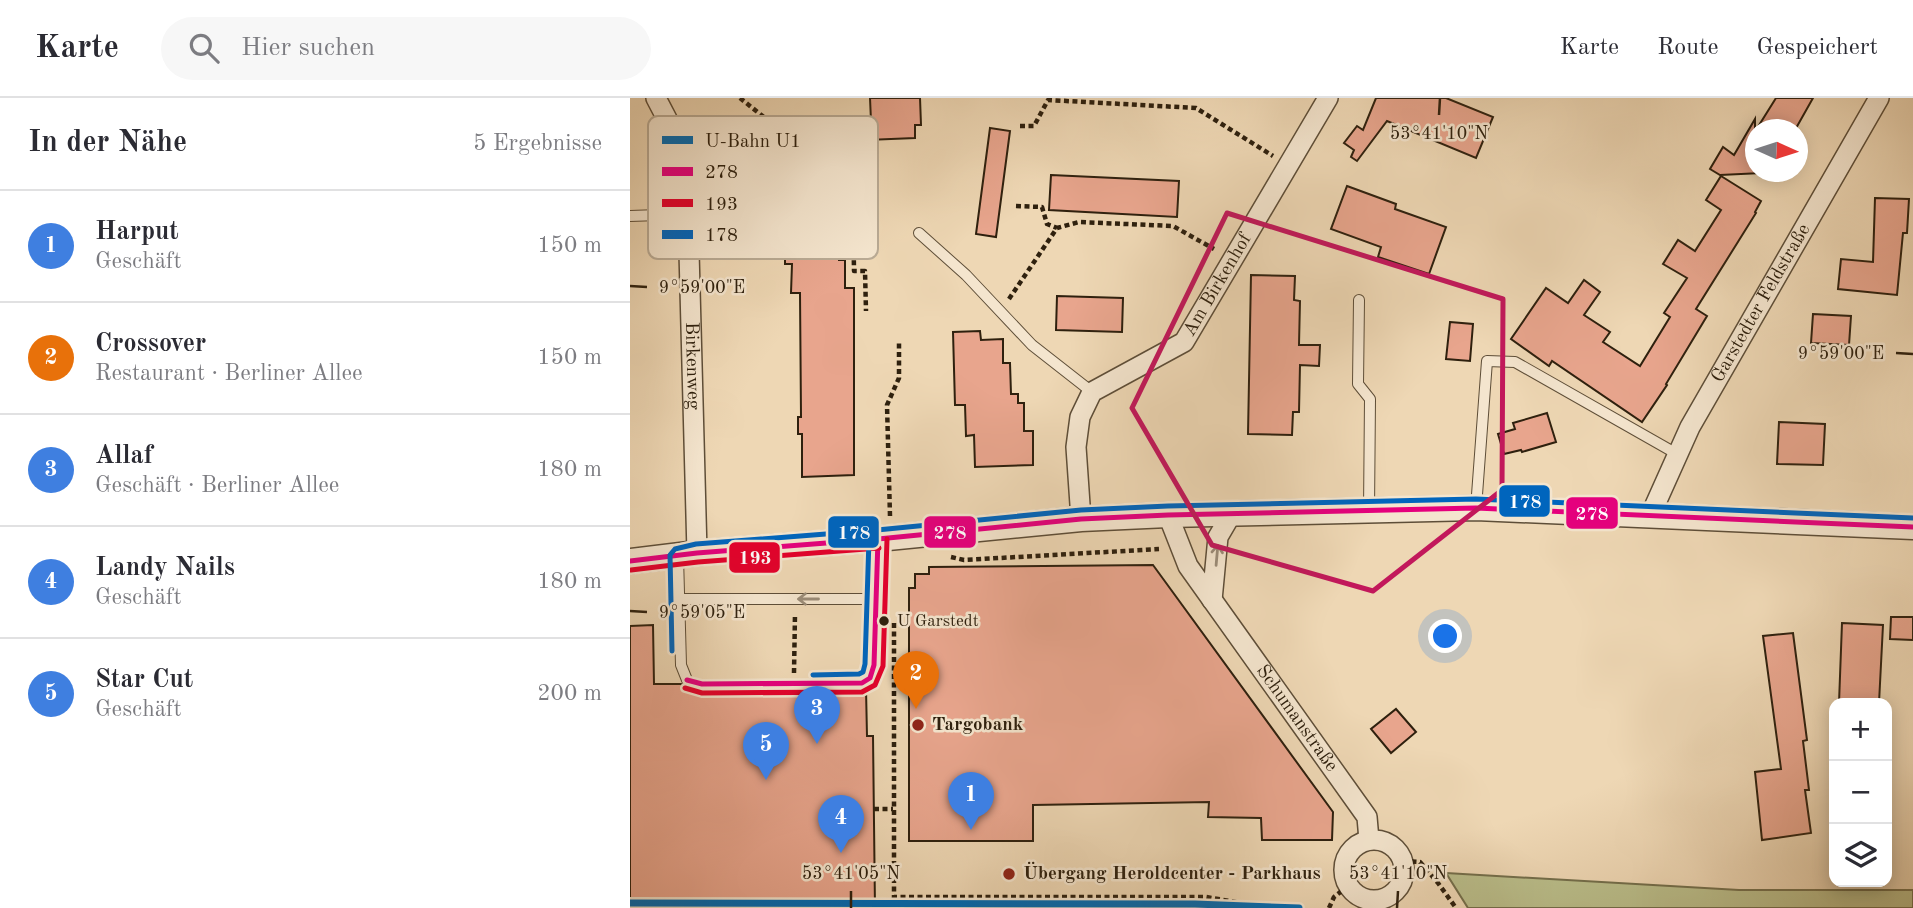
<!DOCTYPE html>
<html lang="de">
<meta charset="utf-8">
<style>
body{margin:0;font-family:"Old Standard TT",serif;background:#f7f7f7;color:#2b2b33}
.controls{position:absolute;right:21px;bottom:21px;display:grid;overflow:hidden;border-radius:14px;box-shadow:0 4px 18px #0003}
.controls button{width:63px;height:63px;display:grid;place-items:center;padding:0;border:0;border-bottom:2px solid #e1e1e2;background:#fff;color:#2b2b33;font:35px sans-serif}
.compass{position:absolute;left:1115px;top:21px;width:63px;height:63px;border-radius:50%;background:#fff;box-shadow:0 4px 18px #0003;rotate:93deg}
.you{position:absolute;left:816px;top:539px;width:24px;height:24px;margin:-18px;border:5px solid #fff;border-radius:50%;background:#1a73e8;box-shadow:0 0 0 10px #1a73e833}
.badge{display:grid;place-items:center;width:46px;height:46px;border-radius:50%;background:#b45309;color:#fff;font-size:23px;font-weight:700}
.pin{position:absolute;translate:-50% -58px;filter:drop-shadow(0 2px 4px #0008)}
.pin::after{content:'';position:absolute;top:37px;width:24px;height:21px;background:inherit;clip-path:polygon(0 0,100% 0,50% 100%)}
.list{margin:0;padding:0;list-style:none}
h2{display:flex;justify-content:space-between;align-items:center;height:91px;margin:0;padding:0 28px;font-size:30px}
h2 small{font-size:23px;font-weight:400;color:#7c7c81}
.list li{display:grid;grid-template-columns:46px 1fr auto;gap:21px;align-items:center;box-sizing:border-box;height:112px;padding:0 28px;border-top:2px solid #e1e1e2}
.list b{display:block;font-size:26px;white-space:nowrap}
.list p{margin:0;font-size:23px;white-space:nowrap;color:#7c7c81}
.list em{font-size:23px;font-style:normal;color:#7c7c81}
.icon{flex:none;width:38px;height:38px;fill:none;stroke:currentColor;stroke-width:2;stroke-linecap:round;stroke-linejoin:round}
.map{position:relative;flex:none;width:1283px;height:810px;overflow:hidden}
header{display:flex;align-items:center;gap:42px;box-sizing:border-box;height:98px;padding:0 35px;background:#fff;border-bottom:2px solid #e1e1e2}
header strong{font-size:33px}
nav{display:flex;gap:38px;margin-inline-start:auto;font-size:24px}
.search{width:490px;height:63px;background:#f7f7f7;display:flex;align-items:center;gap:18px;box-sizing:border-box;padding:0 24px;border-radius:38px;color:#7c7c81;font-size:26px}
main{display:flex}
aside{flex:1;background:#fff}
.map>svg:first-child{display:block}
</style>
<header>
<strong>Karte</strong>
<div class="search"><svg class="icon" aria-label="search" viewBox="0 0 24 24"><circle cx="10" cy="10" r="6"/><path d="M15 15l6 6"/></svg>Hier suchen</div>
<nav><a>Karte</a><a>Route</a><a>Gespeichert</a></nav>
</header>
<main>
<aside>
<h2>In der Nähe<small>5 Ergebnisse</small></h2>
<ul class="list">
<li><span class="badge" style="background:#3f7fe0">1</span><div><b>Harput</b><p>Geschäft</p></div><em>150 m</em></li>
<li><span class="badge" style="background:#e8710a">2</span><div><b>Crossover</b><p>Restaurant · Berliner Allee</p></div><em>150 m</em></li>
<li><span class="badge" style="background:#3f7fe0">3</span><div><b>Allaf</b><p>Geschäft · Berliner Allee</p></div><em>180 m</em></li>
<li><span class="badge" style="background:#3f7fe0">4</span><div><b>Landy Nails</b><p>Geschäft</p></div><em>180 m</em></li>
<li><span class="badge" style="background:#3f7fe0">5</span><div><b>Star Cut</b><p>Geschäft</p></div><em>200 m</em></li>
</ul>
</aside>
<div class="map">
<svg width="1283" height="810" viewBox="0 0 1283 810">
<rect width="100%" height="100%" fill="#eed7b4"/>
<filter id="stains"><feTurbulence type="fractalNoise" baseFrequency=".00286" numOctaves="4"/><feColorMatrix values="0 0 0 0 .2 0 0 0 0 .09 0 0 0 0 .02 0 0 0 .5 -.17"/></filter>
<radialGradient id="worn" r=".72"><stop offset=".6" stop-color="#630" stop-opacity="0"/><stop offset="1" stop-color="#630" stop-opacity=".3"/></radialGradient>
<path fill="#babe8b" stroke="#746f4c" stroke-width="2" d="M816,775L1109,792H1283V810H838Z"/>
<g fill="#e8a58d" stroke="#2e200e" stroke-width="2">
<path d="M240,0H290L291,27H285V40L237,42L236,23H241Z"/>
<path d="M746,0H816L863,19L846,60L757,23L727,63L721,59L724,52L714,45L727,28L733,32Z"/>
<path d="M1146,0H1183L1165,32H1126Z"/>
<path d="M1125,21V74L1132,75L1090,77L1080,71L1093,49L1104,57Z"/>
<path d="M360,30L380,33L366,139L346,136Z"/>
<path d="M129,49L160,50V78H166V102H182V106L200,107V133H209V162H215V190H224V377L172,379V336H168V319H171L170,195H161L162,166H155V138H148V110H117L116,97L113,98V83H109L108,52H129Z"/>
<path d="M421,77L549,83L547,119L419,112Z"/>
<path d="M1091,78L1131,103L1125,114L1126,115L1066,211L1077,218L1036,286L1037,287L1012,324L922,263L919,268L881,241L916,190L938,205L954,182L970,194L954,217L980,234L973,244L1010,268L1040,219L1034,215L1057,180L1033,166L1048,142L1065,153L1091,112L1076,102Z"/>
<path d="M717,88L766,106L765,111L816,129L799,176L748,159L751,149L701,131Z"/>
<path d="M1245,100L1279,101L1277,135H1273L1267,197L1208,191L1211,161L1243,164Z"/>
<path d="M621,177L665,178L664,202L670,203L669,247H690L689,268L670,267L669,314H663L662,337L618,336Z"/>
<path d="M427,198L493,200L492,234L426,232Z"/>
<path d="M1183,216L1221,218L1219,247L1181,245Z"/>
<path d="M820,224L843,226L840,263L816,261Z"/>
<path d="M350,233L351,242L373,241V265H380L381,296H388V305H394V333H403V367L345,369L344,337L336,338L335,307H325L323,234Z"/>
<path d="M917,315L926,344L892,354L891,352L874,356L868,336L885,331L883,325Z"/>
<path d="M1149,324L1195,326L1193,367L1147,366Z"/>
<path d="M523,467L703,714L702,742H632L631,720L578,719L579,704L403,707V743H279V490H285V476H299V469Z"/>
<path d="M1261,519H1283V542L1260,541Z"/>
<path d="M1212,525L1253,527L1249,605H1209Z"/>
<path d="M23,527L24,586H51L57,589L63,586L225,584L228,591H236L237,638H243L245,810H0V528Z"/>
<path d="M1163,535L1177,642L1173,643L1179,692H1175L1181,735L1132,742L1125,674L1151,671L1133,538Z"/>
<path d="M766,611L786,634L761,655L741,631Z"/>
</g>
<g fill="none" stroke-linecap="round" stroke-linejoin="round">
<g stroke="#5e4e38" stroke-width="12">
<g id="service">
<path d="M0,118L58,116"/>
<path d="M289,135L336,177L402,247L462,294"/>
<path d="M729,202L728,286L740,301L739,412"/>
<path d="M846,410L857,263L885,264L1047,356"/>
<path d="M48,459L51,567L57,582"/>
<path d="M49,501H246"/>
<path d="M232,585L240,580L244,567L248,442"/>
</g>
</g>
<g stroke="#5e4e38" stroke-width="22">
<g id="minor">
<path id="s1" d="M26,0L38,23L58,116L67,455"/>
<path id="s2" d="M1021,416L1060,329L1249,0"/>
<path id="s3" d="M538,417L558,468L737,719L739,742"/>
<path id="s4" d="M451,421L446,349L450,319L462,294L554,244L698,0"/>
<path d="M582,502L588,439L602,415"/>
<circle cx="744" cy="772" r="30"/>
</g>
</g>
<g stroke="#5e4e38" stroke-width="27">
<path id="tertiary" d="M0,463L67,455L248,441L451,421L538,417L846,410L1283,429"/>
</g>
<g stroke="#2e200e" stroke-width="4.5" stroke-dasharray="5 3.5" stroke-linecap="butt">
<path d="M110,0L200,72L213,88L223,108L224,173H235L236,213"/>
<path d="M390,28H404L418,2L566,10L643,58"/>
<path d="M386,108L412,109L417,126L427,130"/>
<path d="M379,201L427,130L449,124L543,128L584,151"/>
<path d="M260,418L257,307L269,280V245"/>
<path d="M321,459L334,462L529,451"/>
<path d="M264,525V799H576L641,810"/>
<path d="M164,575L165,516"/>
<path d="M244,711H263"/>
<path d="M773,763L790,764L808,785L826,810"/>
<path d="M264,799V810"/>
<path d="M699,810L704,799L718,788"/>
</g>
<use href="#service" stroke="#f4e5ce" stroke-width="10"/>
<use href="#minor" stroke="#f4e5ce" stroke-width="19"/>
<use href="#tertiary" stroke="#f4e5ce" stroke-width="24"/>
<g stroke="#f4e5ce" stroke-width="10">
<g id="bus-1">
<path d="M0,463L67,455L248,441L451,421L538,417L846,410L1283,429"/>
<path d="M57,582L72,586L232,585L240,580L244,567L248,441"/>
</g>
</g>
<g stroke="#f4e5ce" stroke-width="10">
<g id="bus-2">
<path d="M1,472L68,464L249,450"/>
<path d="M55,590L72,595L232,594L245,587L253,568L257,441"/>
</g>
</g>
<g stroke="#f4e5ce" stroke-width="10">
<g id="bus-3">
<path d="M42,553L40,457L45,451L66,446L247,432L451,412L538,408L846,401L1283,420"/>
<path d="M183,577L229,576L233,574L235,566L239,441"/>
</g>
</g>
<use href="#bus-1" stroke="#e5007d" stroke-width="5"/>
<use href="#bus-2" stroke="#e4002b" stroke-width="5"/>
<use href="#bus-3" stroke="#0065bd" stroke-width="5"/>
<g stroke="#f4e5ce" stroke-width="12">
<path id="metro-1" d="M0,805L565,806L669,810"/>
</g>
<use href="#metro-1" stroke="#006ab3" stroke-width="7"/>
</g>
<defs><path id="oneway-shaft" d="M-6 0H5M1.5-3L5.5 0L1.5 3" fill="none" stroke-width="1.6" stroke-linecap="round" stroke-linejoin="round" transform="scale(1.75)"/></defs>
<g stroke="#9b8c78">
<use href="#oneway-shaft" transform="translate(587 457) rotate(-85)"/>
<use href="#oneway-shaft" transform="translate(178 501) rotate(-180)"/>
</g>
<path fill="none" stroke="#c2185b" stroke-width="5" stroke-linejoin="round" d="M597,115L873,201L872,392L743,493L582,447L502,310Z"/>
<path fill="none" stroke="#2e200e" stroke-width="2.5" d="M809,17L810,0M0,188L17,189M1266,255L1283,256M0,513L17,514M221,810V793M767,810L768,793"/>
<circle fill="#2e200e" stroke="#f4e5ce" stroke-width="2.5" cx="254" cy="523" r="6"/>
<g fill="#8f2418" stroke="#f4e5ce" stroke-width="2.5">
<circle cx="288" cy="627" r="7"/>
<circle cx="379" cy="776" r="7"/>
</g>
<g text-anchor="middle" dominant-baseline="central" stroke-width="5" stroke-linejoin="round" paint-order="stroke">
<g font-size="17" fill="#2e200e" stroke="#f4e5ce" text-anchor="start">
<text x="267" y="523">U Garstedt</text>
</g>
<g font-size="19" fill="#2e200e" stroke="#f4e5ce">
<text stroke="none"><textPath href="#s4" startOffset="301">Am Birkenhof</textPath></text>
<text stroke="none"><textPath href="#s2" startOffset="238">Garstedter Feldstraße</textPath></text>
<text stroke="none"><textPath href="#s1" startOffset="273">Birkenweg</textPath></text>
<text stroke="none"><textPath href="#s3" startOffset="242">Schumanstraße</textPath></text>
</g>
<g font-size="19" font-weight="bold" fill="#2e200e" stroke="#f4e5ce" text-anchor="start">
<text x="302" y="627">Targobank</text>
<text x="393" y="776">Übergang Heroldcenter - Parkhaus</text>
</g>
</g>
<rect x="18" y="18" width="230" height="143" rx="10" fill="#f4e5ce" stroke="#b9aa94" stroke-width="2"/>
<rect x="32" y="38" width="31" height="8" fill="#006ab3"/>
<rect x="32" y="69" width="31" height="9" fill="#e5007d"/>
<rect x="32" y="101" width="31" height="8" fill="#e4002b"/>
<rect x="32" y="132" width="31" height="9" fill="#0065bd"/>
<g font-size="19" fill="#2e200e">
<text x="75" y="49">U-Bahn U1</text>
<text x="75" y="80">278</text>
<text x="75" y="112">193</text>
<text x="75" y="143">178</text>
</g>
<g font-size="18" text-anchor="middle" fill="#2e200e" stroke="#f4e5ce" stroke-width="5" stroke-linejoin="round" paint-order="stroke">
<text x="809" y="41">53°41'10"N</text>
<text x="72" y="195">9°59'00"E</text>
<text x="1211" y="261">9°59'00"E</text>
<text x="72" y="520">9°59'05"E</text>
<text x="221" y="781">53°41'05"N</text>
<text x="768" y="781">53°41'10"N</text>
</g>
<g stroke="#f4e5ce" stroke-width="2.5">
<rect x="868" y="386" width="53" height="34" rx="7" fill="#0065bd"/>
<rect x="935" y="398" width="54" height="34" rx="7" fill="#e5007d"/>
<rect x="197" y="417" width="53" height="34" rx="7" fill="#0065bd"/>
<rect x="293" y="417" width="54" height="34" rx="7" fill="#e5007d"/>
<rect x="98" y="443" width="53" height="33" rx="7" fill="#e4002b"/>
</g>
<g font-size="19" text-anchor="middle" font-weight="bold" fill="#fff">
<text x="895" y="410">178</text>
<text x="962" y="422">278</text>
<text x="224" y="441">178</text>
<text x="320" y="441">278</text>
<text x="125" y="466">193</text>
</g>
<rect width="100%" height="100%" filter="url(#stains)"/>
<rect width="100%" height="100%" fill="url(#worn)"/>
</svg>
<div class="controls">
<button>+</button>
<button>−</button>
<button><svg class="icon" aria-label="layers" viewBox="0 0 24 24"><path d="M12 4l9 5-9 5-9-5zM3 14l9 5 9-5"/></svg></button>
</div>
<svg class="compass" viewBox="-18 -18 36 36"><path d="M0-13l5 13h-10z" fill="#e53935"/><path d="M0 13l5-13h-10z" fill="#7c7c81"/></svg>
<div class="you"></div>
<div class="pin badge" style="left:341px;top:732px;background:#3f7fe0">1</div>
<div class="pin badge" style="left:286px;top:611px;background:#e8710a">2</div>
<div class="pin badge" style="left:187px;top:646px;background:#3f7fe0">3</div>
<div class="pin badge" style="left:211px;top:755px;background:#3f7fe0">4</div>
<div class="pin badge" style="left:136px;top:682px;background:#3f7fe0">5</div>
</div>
</main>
